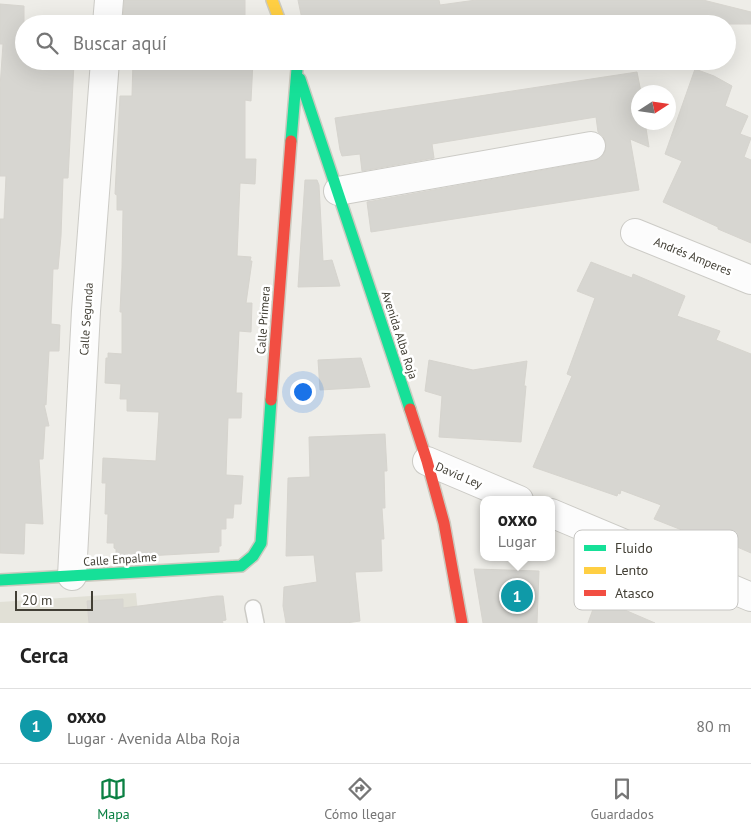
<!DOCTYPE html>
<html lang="es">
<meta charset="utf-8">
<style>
body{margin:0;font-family:"PT Sans",sans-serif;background:#f2f2f2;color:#222}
.compass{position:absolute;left:631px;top:85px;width:45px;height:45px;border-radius:50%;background:#fff;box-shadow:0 5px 20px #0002;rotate:78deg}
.scale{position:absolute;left:15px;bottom:12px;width:78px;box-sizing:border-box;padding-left:5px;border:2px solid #423f35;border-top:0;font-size:14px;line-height:18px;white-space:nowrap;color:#423f35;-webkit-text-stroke:4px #fff;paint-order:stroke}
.you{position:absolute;left:302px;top:391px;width:18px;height:18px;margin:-12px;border:4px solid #fff;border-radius:50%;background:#1a73e8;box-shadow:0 0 0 8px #1a73e833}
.badge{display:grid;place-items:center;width:32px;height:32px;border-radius:50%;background:#0b8043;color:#fff;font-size:16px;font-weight:700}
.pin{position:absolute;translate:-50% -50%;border:2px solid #fff;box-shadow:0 1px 5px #0006}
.popup{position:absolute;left:480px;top:496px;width:75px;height:65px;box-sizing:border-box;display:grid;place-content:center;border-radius:10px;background:#fff;filter:drop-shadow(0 1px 4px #0005);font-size:16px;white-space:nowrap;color:#767676}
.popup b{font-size:19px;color:#222}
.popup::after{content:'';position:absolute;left:50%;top:100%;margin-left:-10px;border:10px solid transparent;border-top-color:#fff}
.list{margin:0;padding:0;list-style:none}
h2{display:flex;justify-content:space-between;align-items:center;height:65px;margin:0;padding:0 20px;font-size:21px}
h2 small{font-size:16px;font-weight:400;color:#767676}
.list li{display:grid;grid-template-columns:32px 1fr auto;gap:15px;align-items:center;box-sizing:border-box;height:75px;padding:0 20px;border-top:1px solid #e0e0e0}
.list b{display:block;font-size:19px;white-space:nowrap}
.list p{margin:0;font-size:16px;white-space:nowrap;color:#767676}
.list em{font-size:16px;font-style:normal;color:#767676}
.icon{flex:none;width:28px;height:28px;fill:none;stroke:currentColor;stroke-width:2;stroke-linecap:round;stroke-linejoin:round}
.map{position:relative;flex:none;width:751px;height:623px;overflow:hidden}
.search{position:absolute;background:#fff;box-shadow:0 5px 20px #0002;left:15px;right:15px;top:15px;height:55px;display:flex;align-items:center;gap:12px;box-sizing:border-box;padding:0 18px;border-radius:28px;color:#767676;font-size:19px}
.sheet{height:140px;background:#fff}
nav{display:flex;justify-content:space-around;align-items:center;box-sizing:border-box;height:70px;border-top:1px solid #e0e0e0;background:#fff;font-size:14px;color:#767676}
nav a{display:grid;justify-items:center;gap:2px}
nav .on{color:#0b8043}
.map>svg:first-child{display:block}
</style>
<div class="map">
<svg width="751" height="623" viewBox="0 0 751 623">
<rect width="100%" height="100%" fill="#eeede8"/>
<path fill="#e1e0d6" d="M136,593L139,623H0V602Z"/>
<g fill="#d7d6d1" stroke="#d6d4ce">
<path d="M124,0H245V21L247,22V24H123Z"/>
<path d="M298,0H439L440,5L476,0H703L751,12V24H303Z"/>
<path d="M0,4L24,6V61H68L67,63H74L68,178H63L61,236L58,269H53L51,324L60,325L59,351H49L46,405L44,404L49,426H45L43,459H39L43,524L25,523L24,554L0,553V219H4L6,176H0V87L3,44H0Z"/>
<path d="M133,61H253L251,101L245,100V159H256L255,184L240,183L237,256L251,257L250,261H252L246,303H252L251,332L239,331L236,393H242L241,418H228L226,475L243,476L241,504H234L233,518H226V529H221V546H219V552L128,557L116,556V549L114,548V543H107L108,514H105L106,483H102L103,458L156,461L159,412L127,411V399H120L121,384L105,383L106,358H108V353L122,354V312H120L122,268L123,210H117V195L115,194L120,96H132Z"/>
<path d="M695,69L714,76L732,86L725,106L748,116L740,134L751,138L744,157L751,160V243L718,229V227L663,202L682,161L665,154Z"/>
<path d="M637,72L641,92H638V122H645L649,147L630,139L639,190L371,232L367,202L594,161L601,158L605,152L606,143L603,136L598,132L596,117L432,144L434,158L362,171L360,154L342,156L340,150L335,118Z"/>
<path d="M305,180H317L319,185L323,261L332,260L340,286L298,287Z"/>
<path d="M591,262L632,278L633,274L685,296L677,316L720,331L716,340L751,354V553L719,539L718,542L708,537L707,540L654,519L661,505L621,490L620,494L618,493L617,496L533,467L572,376L567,374L595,298L577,291Z"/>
<path d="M361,358L370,387L320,390L318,360Z"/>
<path d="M429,360L473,370L527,361L524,386H526L521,442L439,437L442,396L425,391Z"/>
<path d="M385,434L387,471H384L385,508H382L384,539H381L382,571L355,572L360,621L346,623H286L283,606L284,587L317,582L314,555L286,556L288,478L310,477L309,437Z"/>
<path d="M474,569L539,571L537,623H483Z"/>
<path d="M217,596H223L226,620L222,621L223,623H89L87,601L123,599V608Z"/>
<path d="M597,598L655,623H588Z"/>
</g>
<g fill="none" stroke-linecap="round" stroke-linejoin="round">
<g stroke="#cccbc6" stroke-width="18">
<path id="lane" d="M253,608L256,623"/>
</g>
<g stroke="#cccbc6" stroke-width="30">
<g id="street">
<path d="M107,24L109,0"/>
<path d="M338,191L591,146"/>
<path d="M635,233L751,280"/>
<path d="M427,461L519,500"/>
<path d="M551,513L751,597"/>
<path d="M72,576L86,311L105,61"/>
</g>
</g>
<g stroke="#cccabf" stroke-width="14">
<g id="fast">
<path d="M300,79L410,409"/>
<path d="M291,141L297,69"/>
<path d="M0,580L241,566L253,556L261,543L271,400"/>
</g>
</g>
<g stroke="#cccabf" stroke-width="14">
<path id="slow" d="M272,0L281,24"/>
</g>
<g stroke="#cccabf" stroke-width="14">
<g id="jam">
<path d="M271,400L291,141"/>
<path d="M410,409L427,461L444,523L462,623"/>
</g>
</g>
<use href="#lane" stroke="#fcfcfc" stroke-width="15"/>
<use href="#street" stroke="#fcfcfc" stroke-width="28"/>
<use href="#fast" stroke="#16e098" stroke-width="11"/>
<use href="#slow" stroke="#ffcf43" stroke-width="11"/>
<use href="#jam" stroke="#f24e42" stroke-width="11"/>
</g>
<g text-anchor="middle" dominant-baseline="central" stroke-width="5" stroke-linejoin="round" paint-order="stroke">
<g font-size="12" fill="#423f35" stroke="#fff">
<text transform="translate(693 256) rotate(22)">Andrés Amperes</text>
<text transform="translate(86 319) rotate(-86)">Calle Segunda</text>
<text transform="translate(263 320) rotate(-86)">Calle Primera</text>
<text transform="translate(400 335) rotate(72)">Avenida Alba Roja</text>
<text transform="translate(459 475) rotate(23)">David Ley</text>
<text transform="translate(120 559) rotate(-4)">Calle Enpalme</text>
</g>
</g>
<rect x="574" y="530" width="164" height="80" rx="8" fill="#fff" stroke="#c6c5c2" stroke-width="1"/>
<rect x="584" y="545" width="22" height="6" fill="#16e098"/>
<rect x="584" y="567" width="22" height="7" fill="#ffcf43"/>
<rect x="584" y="590" width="22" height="6" fill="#f24e42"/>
<g font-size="14" fill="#423f35">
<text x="615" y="553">Fluido</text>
<text x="615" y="575">Lento</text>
<text x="615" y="598">Atasco</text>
</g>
</svg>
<svg class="compass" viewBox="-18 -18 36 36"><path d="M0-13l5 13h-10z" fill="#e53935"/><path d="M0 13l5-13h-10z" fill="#767676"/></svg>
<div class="scale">20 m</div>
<div class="you"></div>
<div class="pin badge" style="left:517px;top:596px;background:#0f9aa8">1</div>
<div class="popup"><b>oxxo</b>Lugar</div>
<div class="search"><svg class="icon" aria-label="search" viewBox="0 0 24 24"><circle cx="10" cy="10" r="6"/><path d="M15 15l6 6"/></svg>Buscar aquí</div>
</div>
<section class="sheet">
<h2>Cerca<small></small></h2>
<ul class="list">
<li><span class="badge" style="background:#0f9aa8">1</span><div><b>oxxo</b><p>Lugar · Avenida Alba Roja</p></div><em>80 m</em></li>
</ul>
</section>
<nav>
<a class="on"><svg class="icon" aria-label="map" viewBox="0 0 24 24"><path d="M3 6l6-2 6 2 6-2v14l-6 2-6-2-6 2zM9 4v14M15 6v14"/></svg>Mapa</a>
<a><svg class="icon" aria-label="directions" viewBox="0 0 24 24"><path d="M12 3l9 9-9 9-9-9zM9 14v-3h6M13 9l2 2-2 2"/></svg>Cómo llegar</a>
<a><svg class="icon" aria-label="saved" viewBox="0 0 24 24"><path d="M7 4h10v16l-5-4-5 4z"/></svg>Guardados</a>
</nav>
